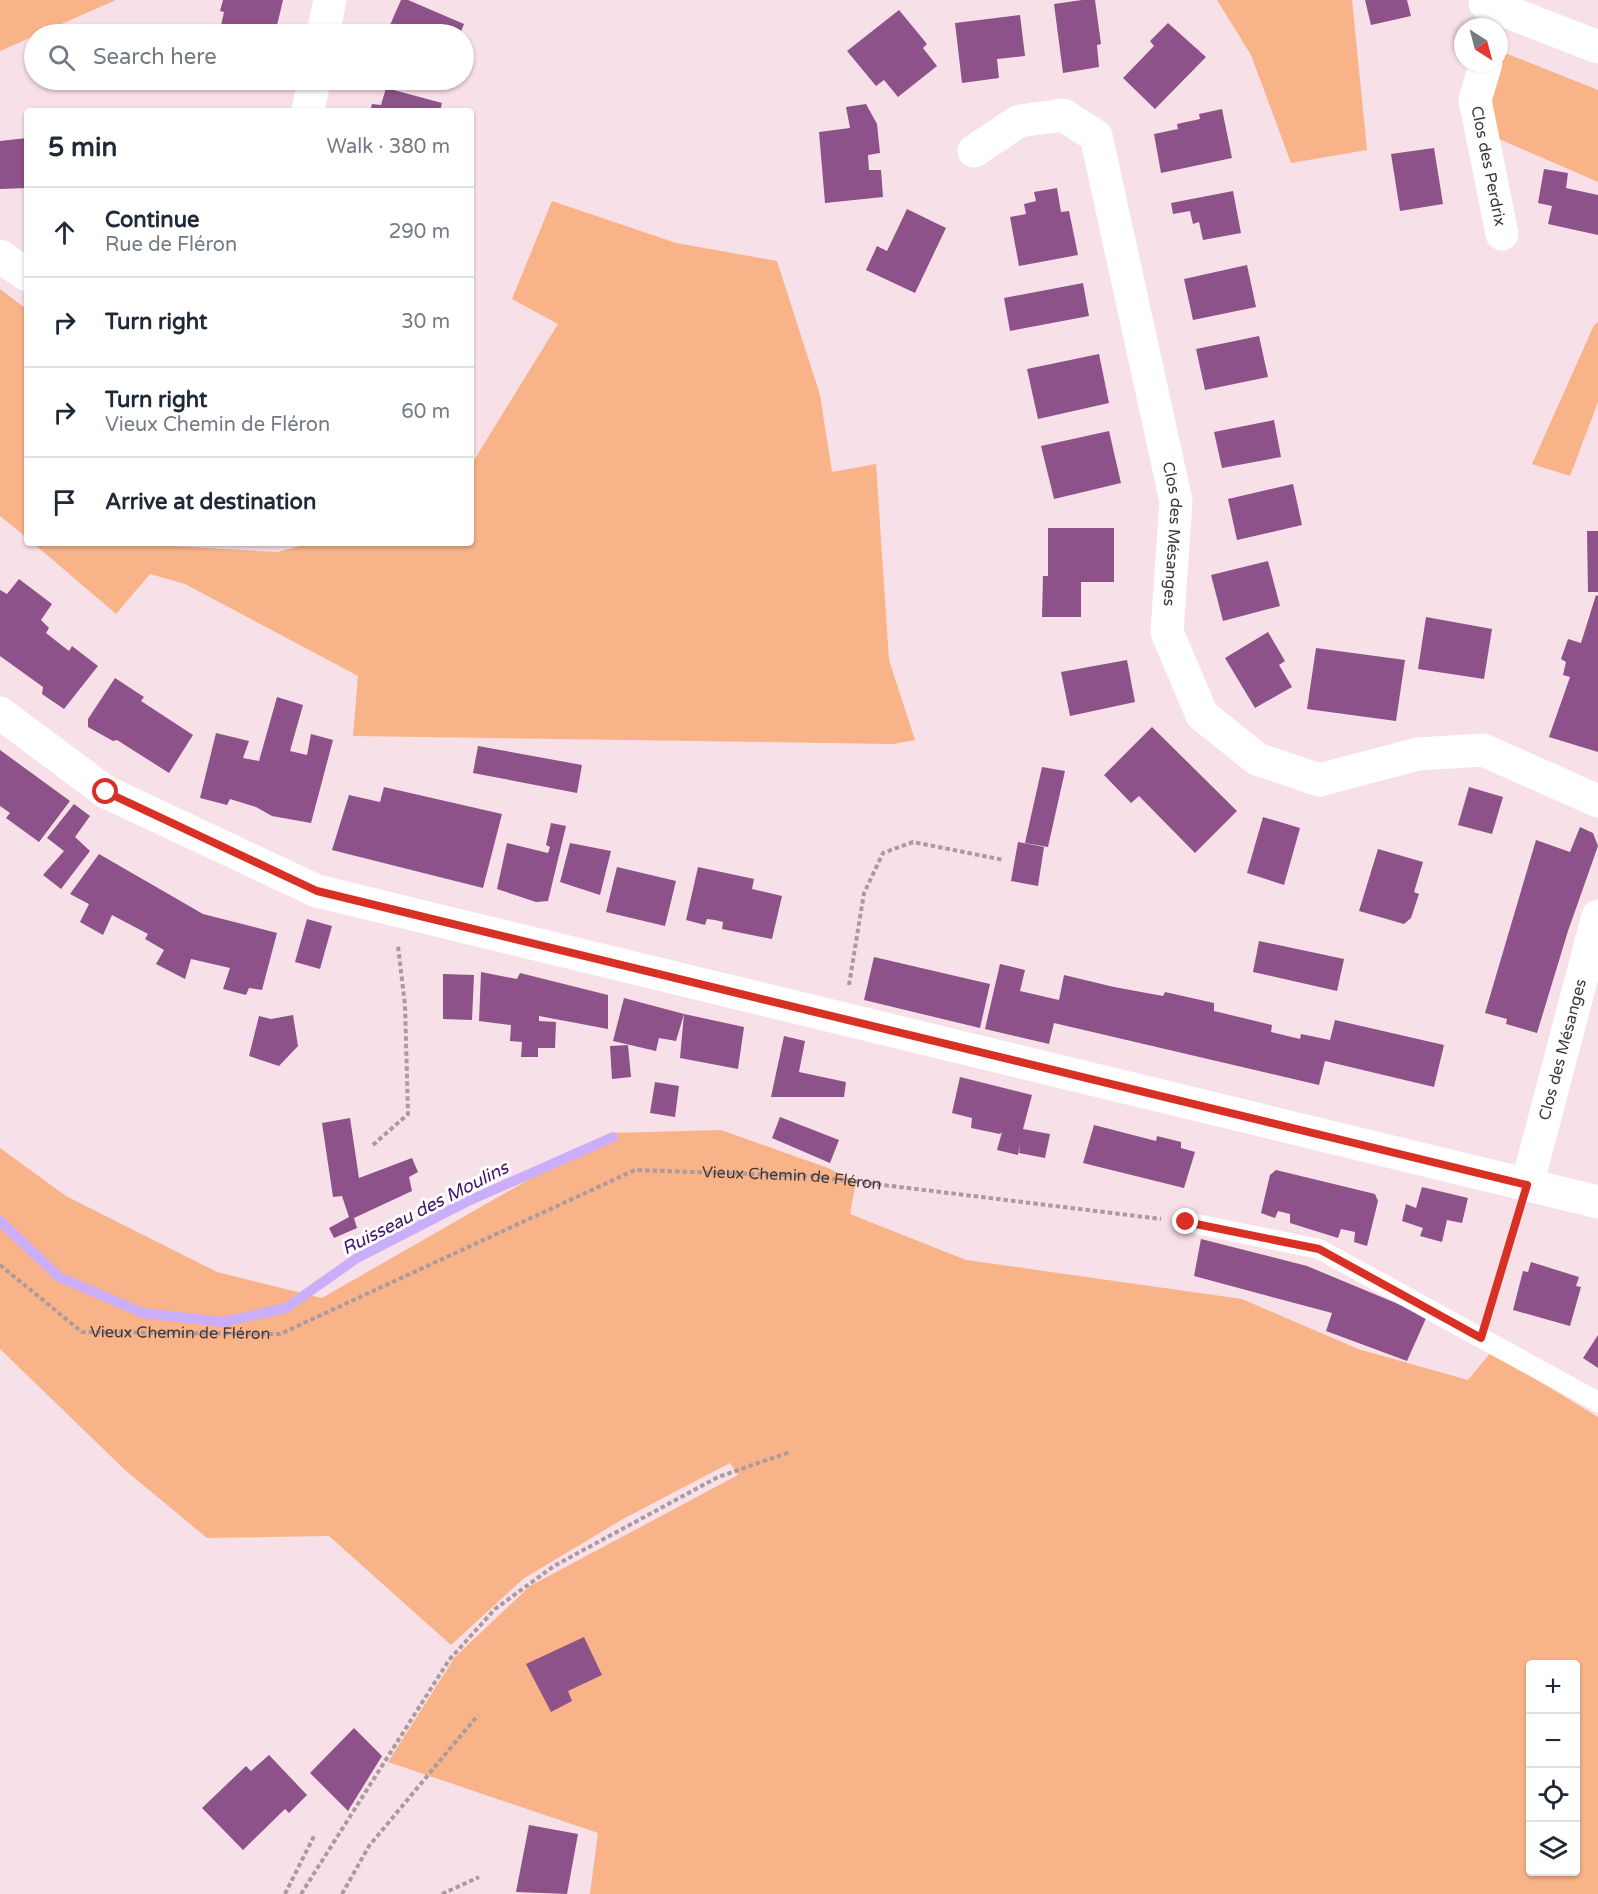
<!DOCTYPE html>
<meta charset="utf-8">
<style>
body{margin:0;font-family:"Varela Round",sans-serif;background:#f2f2f3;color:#1f2937}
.controls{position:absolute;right:18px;bottom:18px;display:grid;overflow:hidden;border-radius:6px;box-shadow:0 2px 4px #0004}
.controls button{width:54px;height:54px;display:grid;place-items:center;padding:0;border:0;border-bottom:2px solid #e0e1e3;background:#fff;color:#1f2937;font:30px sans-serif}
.compass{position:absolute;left:1454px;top:18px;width:54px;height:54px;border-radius:50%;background:#fff;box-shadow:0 2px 4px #0004;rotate:144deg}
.stop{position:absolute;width:18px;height:18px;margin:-14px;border:4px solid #d93025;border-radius:50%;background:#fff}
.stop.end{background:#d93025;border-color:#fff;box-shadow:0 2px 6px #0008}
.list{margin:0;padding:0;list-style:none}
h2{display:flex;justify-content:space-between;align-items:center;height:78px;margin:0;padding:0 24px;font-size:26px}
h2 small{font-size:20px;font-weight:400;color:#747a83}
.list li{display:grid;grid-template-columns:39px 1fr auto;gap:18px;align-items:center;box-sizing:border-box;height:90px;padding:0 24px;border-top:2px solid #e0e1e3}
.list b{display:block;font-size:22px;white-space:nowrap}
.list p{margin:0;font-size:20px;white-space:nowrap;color:#747a83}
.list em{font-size:20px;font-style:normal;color:#747a83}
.icon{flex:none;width:33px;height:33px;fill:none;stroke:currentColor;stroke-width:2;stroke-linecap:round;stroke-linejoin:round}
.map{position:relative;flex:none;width:1598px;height:1894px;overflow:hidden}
.search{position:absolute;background:#fff;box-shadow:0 2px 4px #0004;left:24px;top:24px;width:450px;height:66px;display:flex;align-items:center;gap:15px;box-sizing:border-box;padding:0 21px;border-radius:33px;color:#747a83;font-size:22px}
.panel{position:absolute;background:#fff;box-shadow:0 2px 4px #0004;left:24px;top:108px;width:450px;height:438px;border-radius:6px}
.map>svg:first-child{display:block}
</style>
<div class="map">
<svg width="1598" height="1894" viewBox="0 0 1598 1894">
<rect width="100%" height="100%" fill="#f8e0e8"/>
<g fill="#f8b388" fill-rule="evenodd">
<path d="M0,0H116L0,51Z"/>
<path d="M1217,0H1352L1367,150L1291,163L1251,55Z"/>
<path d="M1505,53L1598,90V182L1490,135L1477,108Z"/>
<path d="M552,201L676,243L777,261L820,395L832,472L876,464L889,660L915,740L893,744L353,736L358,676L185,584L150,574L116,614L33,543H160L170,546L277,552L313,543H471V465L558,324L512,299Z"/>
<path d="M0,289L25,308L27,538L0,516Z"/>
<path d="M1598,322V402L1570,476L1532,464L1594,325Z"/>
<path d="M721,1130L828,1168L856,1182L850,1214L966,1260L1242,1299L1358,1349L1468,1380L1491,1352L1598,1417V1894H590L598,1833L388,1762L455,1657L530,1586L738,1475L730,1463L623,1519L523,1579L451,1645L329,1536L207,1538L125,1470L0,1349V1148L66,1196L217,1272L322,1298L610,1133ZM1530,1664H1576V1872H1530Z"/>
</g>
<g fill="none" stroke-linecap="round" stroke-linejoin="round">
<path stroke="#caaef9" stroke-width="10" d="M0,1221L59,1277L143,1313L223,1322L286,1308L357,1258L466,1202L613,1137"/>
</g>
<g fill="#8c5289">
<path d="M223,0H283L275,34H219L224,12L220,11Z"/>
<path d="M401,0H408L464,24L460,34H386Z"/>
<path d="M1082,0H1095L1101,44L1097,45L1099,67L1063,73L1054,4Z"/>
<path d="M1365,0H1407L1411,16L1371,25Z"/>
<path d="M899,10L927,44L923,48L937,66L898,97L884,80L876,86L847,51Z"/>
<path d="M1020,15L1025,56L997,59L999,78L962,83L955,23Z"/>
<path d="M1168,23L1206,57L1155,109L1123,78L1154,46L1150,41Z"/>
<path d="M386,88L442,103L440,111H370L372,104L381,105Z"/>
<path d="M866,104L877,124L880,153L868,155L869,170H881L883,197L825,203L819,132L850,128L846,107Z"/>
<path d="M1222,109L1232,158L1161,173L1154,134L1178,129L1177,124L1200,119L1199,114Z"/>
<path d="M27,138V188L0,189V141Z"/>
<path d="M1434,148L1443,204L1400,211L1391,154Z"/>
<path d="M1544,169L1568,173L1566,188L1598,195V235L1548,224L1552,206L1538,203Z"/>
<path d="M1057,188L1061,212L1069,211L1078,255L1019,266L1010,217L1026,214L1024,204L1036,201L1034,192Z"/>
<path d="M1233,191L1241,233L1203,240L1199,222L1193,224L1190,211L1173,214L1171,203Z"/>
<path d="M907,209L946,228L915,293L866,270L877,246L887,251Z"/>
<path d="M1247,265L1256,307L1193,320L1184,279Z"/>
<path d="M1083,283L1089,316L1010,331L1004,298Z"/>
<path d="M1259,336L1268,377L1205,390L1196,349Z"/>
<path d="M1099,354L1109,403L1038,419L1027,369Z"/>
<path d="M1274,420L1281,457L1222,468L1214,432Z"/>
<path d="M1109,431L1121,483L1054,499L1041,446Z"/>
<path d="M1293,484L1302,525L1237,540L1228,499Z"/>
<path d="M1048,528H1114V582H1081V617H1042L1043,576H1048Z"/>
<path d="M1587,531H1598V592H1588Z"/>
<path d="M1268,561L1280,606L1223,621L1211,575Z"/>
<path d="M19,579L52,604L41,620L49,628L46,633L69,651L72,646L98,666L64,709L42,694L43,687L0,656V590L7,594Z"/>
<path d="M1596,595L1598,596V752L1549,737L1570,677L1563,675L1566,662L1561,659L1568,639L1581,643Z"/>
<path d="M1426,617L1492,629L1484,679L1418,669Z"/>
<path d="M1268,632L1285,661L1279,665L1292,687L1255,708L1225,658Z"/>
<path d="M1316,648L1405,660L1396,721L1307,709Z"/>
<path d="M1127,660L1135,702L1070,716L1061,672Z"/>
<path d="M115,678L144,697L141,701L193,735L169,773L117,740L113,741L88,727V719Z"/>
<path d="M277,697L303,705L290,751L307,755L311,734L333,740L311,823L272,816L256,807L230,799L227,805L200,798L216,733L249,741L243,758L259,761Z"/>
<path d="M1152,727L1237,811L1195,853L1139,796L1131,803L1104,775Z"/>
<path d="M478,746L582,765L577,793L473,773Z"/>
<path d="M0,750L70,801L39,842L6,818L10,813L0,806Z"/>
<path d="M1042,767L1065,771L1048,847L1025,843Z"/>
<path d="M384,787L502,814L483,888L332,850L349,795L380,802Z"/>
<path d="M1469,787L1503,797L1492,834L1458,825Z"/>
<path d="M74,804L90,816L75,837L90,851L61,889L43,875L64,851L47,838Z"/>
<path d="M1263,817L1300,828L1284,885L1247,873Z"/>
<path d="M551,823L566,826L548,901L536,902L497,889L507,843L548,853L550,847L546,845Z"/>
<path d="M1580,827L1593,833L1598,846L1568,931L1537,1033L1506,1024L1507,1019L1485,1013L1536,840L1570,852Z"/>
<path d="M1018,842L1044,847L1038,886L1011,881Z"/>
<path d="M570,843L611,851L600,895L560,882Z"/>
<path d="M1378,849L1423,862L1414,892L1419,894L1411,918L1404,924L1359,911Z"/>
<path d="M99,854L203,914L277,933L262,990L249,988L246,995L223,989L230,968L191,959L185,979L156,964L164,950L145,939L148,934L112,915L103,935L80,922L89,904L70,894Z"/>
<path d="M617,867L676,881L665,926L606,912Z"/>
<path d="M698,867L754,879L752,889L782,896L772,939L722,929L723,922L715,920L707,919L705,925L686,920Z"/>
<path d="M307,919L332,926L320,969L295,962Z"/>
<path d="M1259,941L1344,959L1337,991L1253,972Z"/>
<path d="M874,957L990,984L980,1028L864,1000Z"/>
<path d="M1000,964L1025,970L1020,991L1059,1000L1064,975L1114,987L1163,996L1165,992L1214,1003V1011L1272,1025L1271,1032L1300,1039L1301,1034L1330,1040L1335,1020L1444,1045L1434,1087L1325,1061L1319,1085L1054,1023L1049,1044L985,1029Z"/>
<path d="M481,972L517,979L520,973L608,995V1029L539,1016V1021L556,1022L555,1048H538V1057H521L522,1042L510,1041L511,1025L479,1021Z"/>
<path d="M443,974L474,975L472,1020L443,1019Z"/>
<path d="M624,998L684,1014L676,1041L659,1038L656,1051L613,1041Z"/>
<path d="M684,1014L744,1027L738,1069L680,1058Z"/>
<path d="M293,1015L298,1046L279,1066L249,1056L259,1016L271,1019Z"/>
<path d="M784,1036L805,1041L799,1072L846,1082L844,1097H771Z"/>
<path d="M628,1045L631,1077L612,1079L610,1046Z"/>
<path d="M960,1077L1032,1095L1023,1129L1050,1134L1045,1158L1019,1153L1020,1143L1018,1155L997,1150L1002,1132L1000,1134L971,1128L972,1118L952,1113Z"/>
<path d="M655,1082L679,1086L675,1117L650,1113Z"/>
<path d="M780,1117L839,1140L830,1163L772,1138Z"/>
<path d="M350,1118L359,1178L412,1158L418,1172L409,1177L412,1191L354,1218L357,1228L334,1238L329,1228L349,1217L342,1196L333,1197L322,1123Z"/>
<path d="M1094,1125L1156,1141L1157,1136L1181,1142V1148L1195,1152L1184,1188L1083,1163Z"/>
<path d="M1276,1170L1375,1194L1378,1201L1367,1246L1354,1242L1355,1232L1341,1229L1338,1238L1290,1223V1214L1278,1211L1275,1218L1261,1213L1270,1175Z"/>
<path d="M1422,1187L1468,1198L1462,1223L1447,1220L1442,1242L1420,1236L1423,1228L1402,1221L1406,1204L1416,1208Z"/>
<path d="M1201,1239L1307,1266L1427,1316L1407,1361L1326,1331L1332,1313L1194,1276Z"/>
<path d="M1531,1262L1579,1277L1576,1286L1581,1287L1570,1326L1513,1310L1523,1271L1528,1272Z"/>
<path d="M1598,1335V1368L1583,1358Z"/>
<path d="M584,1637L602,1675L568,1691L572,1701L551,1712L526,1664Z"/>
<path d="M354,1728L382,1756L348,1811L310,1773Z"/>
<path d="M269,1755L307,1795L289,1813L285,1809L243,1850L202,1808L246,1766L251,1771Z"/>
<path d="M529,1825L578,1834L567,1894L516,1892Z"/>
</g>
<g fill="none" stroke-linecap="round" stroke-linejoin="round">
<g stroke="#ab9a9f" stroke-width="4" stroke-dasharray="4.5 3" stroke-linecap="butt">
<path d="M849,985L864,893L883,853L913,842L1004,860"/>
<path d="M373,1145L408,1114L405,1005L398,946"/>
<path id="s1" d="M0,1265L82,1332L280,1334L635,1170L810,1176L1161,1219"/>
<path d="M1488,1314L1517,1217"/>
<path d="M285,1894L314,1836"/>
<path d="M301,1894L449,1660L495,1609L554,1566L718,1477L790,1452"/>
<path d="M342,1894L369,1846L478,1715"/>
<path d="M442,1894L479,1877"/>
</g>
<path stroke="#fff" stroke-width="20" d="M1186,1222L1319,1249L1598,1402"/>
<g stroke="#fff" stroke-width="33">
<path d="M1485,3L1598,47"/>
<path id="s2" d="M1486,63L1475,100L1502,234"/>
<path id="s3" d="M974,151L1019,121L1063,115L1096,136L1176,501L1167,632L1202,715L1257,759L1319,780L1418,754L1483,750L1598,801"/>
<path id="s4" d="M1527,1185L1598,916"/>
</g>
<g stroke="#fff" stroke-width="33">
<path d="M323,34L330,0"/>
<path d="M308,111L314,80"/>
<path d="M0,256L27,275"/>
<path d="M0,713L106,792L317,891L1598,1202"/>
</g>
</g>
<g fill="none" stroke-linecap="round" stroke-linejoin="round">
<path stroke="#d93025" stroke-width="8" d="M106,792L317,891L1527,1185L1481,1338L1319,1249L1186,1222"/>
</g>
<g text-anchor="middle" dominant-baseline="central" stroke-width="6" stroke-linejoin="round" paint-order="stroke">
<g font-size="16" fill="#40373a" stroke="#fff">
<text stroke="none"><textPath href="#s2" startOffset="106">Clos des Perdrix</textPath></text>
<text stroke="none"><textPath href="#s3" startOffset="544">Clos des Mésanges</textPath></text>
<text stroke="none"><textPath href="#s4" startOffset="140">Clos des Mésanges</textPath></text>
<text stroke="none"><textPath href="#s1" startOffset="852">Vieux Chemin de Fléron</textPath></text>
<text stroke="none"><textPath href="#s1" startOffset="204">Vieux Chemin de Fléron</textPath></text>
</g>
<g font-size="18" font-style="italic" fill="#3e1369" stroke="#fff">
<text transform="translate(425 1208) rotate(-27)">Ruisseau des Moulins</text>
</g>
</g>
</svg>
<div class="controls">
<button>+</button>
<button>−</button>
<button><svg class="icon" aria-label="locate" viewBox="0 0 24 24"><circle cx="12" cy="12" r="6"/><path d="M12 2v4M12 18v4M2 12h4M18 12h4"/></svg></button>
<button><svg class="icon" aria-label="layers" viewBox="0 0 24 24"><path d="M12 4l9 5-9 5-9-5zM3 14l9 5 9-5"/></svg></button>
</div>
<svg class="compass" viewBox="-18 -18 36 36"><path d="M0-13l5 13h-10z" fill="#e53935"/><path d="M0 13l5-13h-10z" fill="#747a83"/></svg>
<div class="stop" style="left:106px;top:792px"></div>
<div class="stop end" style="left:1186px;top:1222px"></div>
<div class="search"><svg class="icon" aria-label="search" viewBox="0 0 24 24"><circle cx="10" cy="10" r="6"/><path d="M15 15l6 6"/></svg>Search here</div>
<section class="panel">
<h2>5 min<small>Walk · 380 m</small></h2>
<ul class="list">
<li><svg class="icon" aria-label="ahead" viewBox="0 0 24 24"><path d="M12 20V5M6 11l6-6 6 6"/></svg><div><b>Continue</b><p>Rue de Fléron</p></div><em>290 m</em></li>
<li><svg class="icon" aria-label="right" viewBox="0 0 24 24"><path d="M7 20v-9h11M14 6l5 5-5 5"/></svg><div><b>Turn right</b></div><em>30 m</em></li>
<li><svg class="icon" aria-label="right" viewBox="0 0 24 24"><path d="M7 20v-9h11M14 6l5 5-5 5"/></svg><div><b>Turn right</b><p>Vieux Chemin de Fléron</p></div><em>60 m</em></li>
<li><svg class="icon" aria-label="arrive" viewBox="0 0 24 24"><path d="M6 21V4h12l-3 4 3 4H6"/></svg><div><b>Arrive at destination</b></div></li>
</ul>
</section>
</div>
